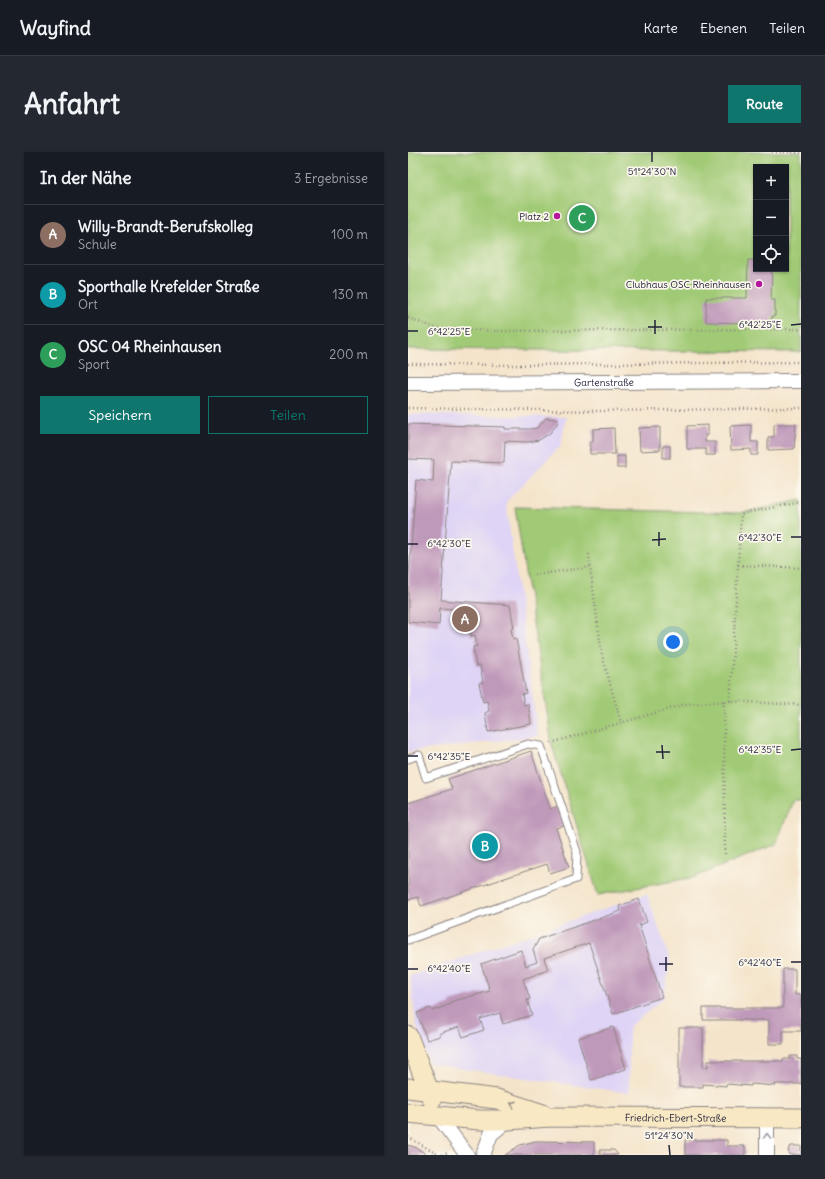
<!DOCTYPE html>
<html lang="de">
<meta charset="utf-8">
<style>
body{margin:0;font-family:Delius,sans-serif;background:#242831;color:#f1f3f6}
.controls{position:absolute;right:12px;top:12px;display:grid;overflow:hidden;border-radius:0px;box-shadow:0 1px 3px #0004}
.controls button{width:36px;height:36px;display:grid;place-items:center;padding:0;border:0;border-bottom:1px solid #363941;background:#171b24;color:#f1f3f6;font:20px sans-serif}
.you{position:absolute;left:265px;top:490px;width:14px;height:14px;margin:-10px;border:3px solid #fff;border-radius:50%;background:#1a73e8;box-shadow:0 0 0 6px #1a73e833}
.badge{display:grid;place-items:center;width:26px;height:26px;border-radius:50%;background:#0f766e;color:#fff;font-size:13px;font-weight:700}
.pin{position:absolute;translate:-50% -50%;border:2px solid #fff;box-shadow:0 1px 4px #0006}
.list{margin:0;padding:0;list-style:none}
h2{display:flex;justify-content:space-between;align-items:center;height:52px;margin:0;padding:0 16px;font-size:17px}
h2 small{font-size:13px;font-weight:400;color:#9ea1a6}
.list li{display:grid;grid-template-columns:26px 1fr auto;gap:12px;align-items:center;box-sizing:border-box;height:60px;padding:0 16px;border-top:1px solid #363941}
.list b{display:block;font-size:15px;white-space:nowrap}
.list p{margin:0;font-size:13px;white-space:nowrap;color:#9ea1a6}
.list em{font-size:13px;font-style:normal;color:#9ea1a6}
.actions{display:flex;gap:8px;padding:12px 16px}
.actions a{flex:1;padding:9px 0;border:1px solid #0f766e;border-radius:0px;text-align:center;font-size:14px;color:#0f766e}
.actions .main{background:#0f766e;color:#fff}
.icon{flex:none;width:22px;height:22px;fill:none;stroke:currentColor;stroke-width:2;stroke-linecap:round;stroke-linejoin:round}
.map{position:relative;flex:none;width:393px;height:1003px;overflow:hidden;border-radius:0px}
header{display:flex;align-items:center;gap:24px;box-sizing:border-box;height:56px;padding:0 20px;background:#171b24;border-bottom:1px solid #363941}
header strong{font-size:19px}
nav{display:flex;gap:22px;margin-inline-start:auto;font-size:14px}
.intro{display:flex;align-items:center;justify-content:space-between;box-sizing:border-box;height:96px;padding:0 24px}
h1{margin:0;font-size:28px}
.button{padding:10px 18px;border-radius:0px;background:#0f766e;color:#fff;font-size:14px;font-weight:700}
main{display:flex;gap:24px;padding:0 24px}
aside{flex:1;background:#171b24;border-radius:0px;box-shadow:0 1px 3px #0004}
.map>svg:first-child{display:block}
</style>
<header>
<strong>Wayfind</strong>
<nav><a>Karte</a><a>Ebenen</a><a>Teilen</a></nav>
</header>
<div class="intro"><h1>Anfahrt</h1><a class="button">Route</a></div>
<main>
<aside>
<h2>In der Nähe<small>3 Ergebnisse</small></h2>
<ul class="list">
<li><span class="badge" style="background:#8d6e63">A</span><div><b>Willy-Brandt-Berufskolleg</b><p>Schule</p></div><em>100 m</em></li>
<li><span class="badge" style="background:#0f9aa8">B</span><div><b>Sporthalle Krefelder Straße</b><p>Ort</p></div><em>130 m</em></li>
<li><span class="badge" style="background:#2e9e5b">C</span><div><b>OSC 04 Rheinhausen</b><p>Sport</p></div><em>200 m</em></li>
</ul>
<div class="actions"><a class="main">Speichern</a><a>Teilen</a></div>
</aside>
<div class="map">
<svg width="393" height="1003" viewBox="0 0 393 1003">
<rect width="100%" height="100%" fill="#fbf7ec"/>
<filter id="ink" filterUnits="userSpaceOnUse"><feTurbulence type="fractalNoise" baseFrequency=".025" numOctaves="2"/><feDisplacementMap in="SourceGraphic" scale="8" xChannelSelector="R" yChannelSelector="G"/><feConvolveMatrix kernelMatrix="1 2 1 2 8 2 1 2 1" color-interpolation-filters="sRGB"/></filter>
<filter id="wash" filterUnits="userSpaceOnUse"><feTurbulence type="fractalNoise" baseFrequency=".012" numOctaves="4" result="noise"/><feDisplacementMap in="SourceGraphic" scale="16" xChannelSelector="R" yChannelSelector="G"/><feGaussianBlur stdDeviation="0.9" result="paint"/><feColorMatrix in="noise" values="0 0 0 0 0 0 0 0 0 0 0 0 0 0 0 0 0 1.4 0 .05"/><feComposite in="paint" operator="in"/></filter>
<g filter="url(#wash)">
<rect width="100%" height="100%" fill="#f4e4ca"/>
<g fill="#dfd4f5">
<path d="M0,262L158,265L153,293L98,350L130,584L0,600Z"/>
<path d="M239,742L262,808L256,846L221,875V941L22,912L8,872L2,824Z"/>
</g>
<g fill="#a1ca76" stroke="#627658" fill-rule="evenodd">
<path d="M0,0H393V200L0,197ZM348,15H378V117H348Z"/>
<path d="M393,348V648H385L368,692L287,725L190,743L144,593L107,355L333,361Z"/>
</g>
<g id="blocks">
<g fill="#bf99ba">
<path d="M340,108H348V117H364L363,148H367V164H364V174L339,173V171L298,170V146H339Z"/>
<path d="M138,266L150,267L149,272L142,281L131,288L120,290L97,289L96,311L43,309L33,448L102,453L106,476L103,477L105,487L108,486L118,541L114,542L116,553L120,552L123,572L80,580L77,561L81,559L79,549L75,550L71,531L75,530L72,513L68,514L65,495L69,494L67,483L63,484L58,458L32,456L31,473L0,470V436L8,328L25,330L26,308L0,307V272L97,275V277H122L129,276Z"/>
<path d="M366,272H388L386,297L360,298V285H366Z"/>
<path d="M300,273V283H297V290H307V303H298V297H279V274Z"/>
<path d="M343,273V290H350V303H343V297L323,298L322,274Z"/>
<path d="M252,275V298L232,299L231,276Z"/>
<path d="M206,276L207,302H182V290H185V277Z"/>
<rect x="255" y="294" width="7" height="12"/>
<rect x="209" y="304" width="8" height="12"/>
<path d="M123,599L142,657L150,654L157,674L148,676L161,715L142,721L139,712L13,754L10,745L0,748V651L44,637L40,627Z"/>
<path d="M231,747L239,770L231,773L254,845L205,862L181,791L136,806L140,818L115,827L122,847L119,848L124,863L95,872L92,861L72,867L76,878L55,885L51,875L32,881V884L19,888L9,861L23,856L24,859L43,852L42,850L82,839L73,812L113,798L118,814L129,810L125,798L131,787L213,759L211,754Z"/>
<path d="M375,817H387V843H393V879H375V892H361V868H295V856H375Z"/>
<path d="M205,875L218,917L183,928L170,886Z"/>
<path d="M271,876H295V915H300V909H375V907H382V904H389V907H393V932H367L368,934L343,932V934L318,932V934L295,932V935H271Z"/>
<path d="M277,988H319V994H337V1003H277Z"/>
<path d="M128,989L186,990V1003H97L112,993Z"/>
<path d="M0,993L9,996L19,1003H0Z"/>
<path d="M383,994H393V1003H383L381,1001L380,998Z"/>
<path d="M192,998H206L210,1003H192Z"/>
</g>
</g>
</g>
<g filter="url(#ink)">
<use href="#blocks" fill-opacity="0" stroke="#8b8382" stroke-width="1"/>
<g fill="none" stroke-linecap="round" stroke-linejoin="round">
<g stroke="#8b8382" stroke-width="9">
<path id="lane" d="M0,607L11,603L18,626L120,592L133,594L169,700L168,727L0,788"/>
</g>
<g stroke="#8b8382" stroke-width="16">
<g id="street">
<path id="s1" d="M0,231L393,229"/>
<path d="M30,964L59,1003"/>
<path d="M359,966V1003"/>
<path d="M75,1003L83,982L100,968"/>
</g>
</g>
<g stroke="#8b8382" stroke-width="21">
<g id="secondary">
<path d="M0,884L24,947"/>
<path d="M0,936L89,947L135,962"/>
<path id="s2" d="M0,961L71,968H100L142,965L393,966"/>
</g>
</g>
<g stroke="#8b8382" stroke-width="2.5" stroke-dasharray="1 3" stroke-linecap="butt">
<path d="M364,0L393,1"/>
<path d="M0,166L28,176L84,179L391,177L393,175"/>
<path d="M0,212L101,213L393,210"/>
<path d="M0,256L192,259L393,256"/>
<path d="M181,402L182,415"/>
<path d="M330,413L393,416"/>
<path d="M126,423L182,415L194,503L213,571"/>
<path d="M316,549L317,703"/>
<path d="M322,549L333,362L393,350"/>
<path d="M143,591L278,552L322,549L393,553"/>
<path d="M0,985L31,1003"/>
<path d="M34,1003L41,1000"/>
</g>
<use href="#lane" stroke="#fff" stroke-width="7"/>
<use href="#street" stroke="#fff" stroke-width="14"/>
<use href="#secondary" stroke="#f8e8c3" stroke-width="19"/>
</g>
<defs><path id="oneway-chevron" d="M-2-3.5L2.5 0L-2 3.5" fill="none" stroke-width="1.6" stroke-linecap="round" stroke-linejoin="round"/></defs>
<use stroke="#988f86" href="#oneway-chevron" transform="translate(105 952) rotate(-161)"/>
<use stroke="#9c9ca7" href="#oneway-chevron" transform="translate(359 984) rotate(-90)"/>
</g>
<path fill="none" stroke="#22223b" stroke-width="1.5" d="M244,0V10M247,168V182M383,173L393,172M240,175H254M0,179H10M251,380V394M383,385H393M244,388L258,387M0,392H10M254,593L255,607M383,598L393,597M248,600H262M0,604H10M258,805V819M383,810H393M251,812H265M0,817H10M261,993L262,1003"/>
<g fill="#b5179e" stroke="#fbf7ec" stroke-width="1.5">
<circle cx="149" cy="64" r="4"/>
<circle cx="351" cy="132" r="4"/>
</g>
<g text-anchor="middle" dominant-baseline="central" stroke-width="3.5" stroke-linejoin="round" paint-order="stroke">
<g font-size="10" fill="#22223b" stroke="#fbf7ec" text-anchor="end">
<text x="141" y="64">Platz 2</text>
<text x="343" y="132">Clubhaus OSC Rheinhausen</text>
</g>
<g font-size="10" fill="#22223b" stroke="#fbf7ec">
<text stroke="none"><textPath href="#s1" startOffset="196">Gartenstraße</textPath></text>
<text stroke="none"><textPath href="#s2" startOffset="268">Friedrich-Ebert-Straße</textPath></text>
</g>
</g>
<g font-size="10" text-anchor="middle" fill="#22223b" stroke="#fbf7ec" stroke-width="3.5" stroke-linejoin="round" paint-order="stroke">
<text x="244" y="23">51°24'30"N</text>
<text x="352" y="176">6°42'25"E</text>
<text x="41" y="183">6°42'25"E</text>
<text x="352" y="389">6°42'30"E</text>
<text x="41" y="395">6°42'30"E</text>
<text x="352" y="601">6°42'35"E</text>
<text x="41" y="608">6°42'35"E</text>
<text x="352" y="814">6°42'40"E</text>
<text x="41" y="820">6°42'40"E</text>
<text x="261" y="987">51°24'30"N</text>
</g>
</svg>
<div class="controls">
<button>+</button>
<button>−</button>
<button><svg class="icon" aria-label="locate" viewBox="0 0 24 24"><circle cx="12" cy="12" r="6"/><path d="M12 2v4M12 18v4M2 12h4M18 12h4"/></svg></button>
</div>
<div class="you"></div>
<div class="pin badge" style="left:57px;top:467px;background:#8d6e63">A</div>
<div class="pin badge" style="left:77px;top:694px;background:#0f9aa8">B</div>
<div class="pin badge" style="left:174px;top:66px;background:#2e9e5b">C</div>
</div>
</main>
